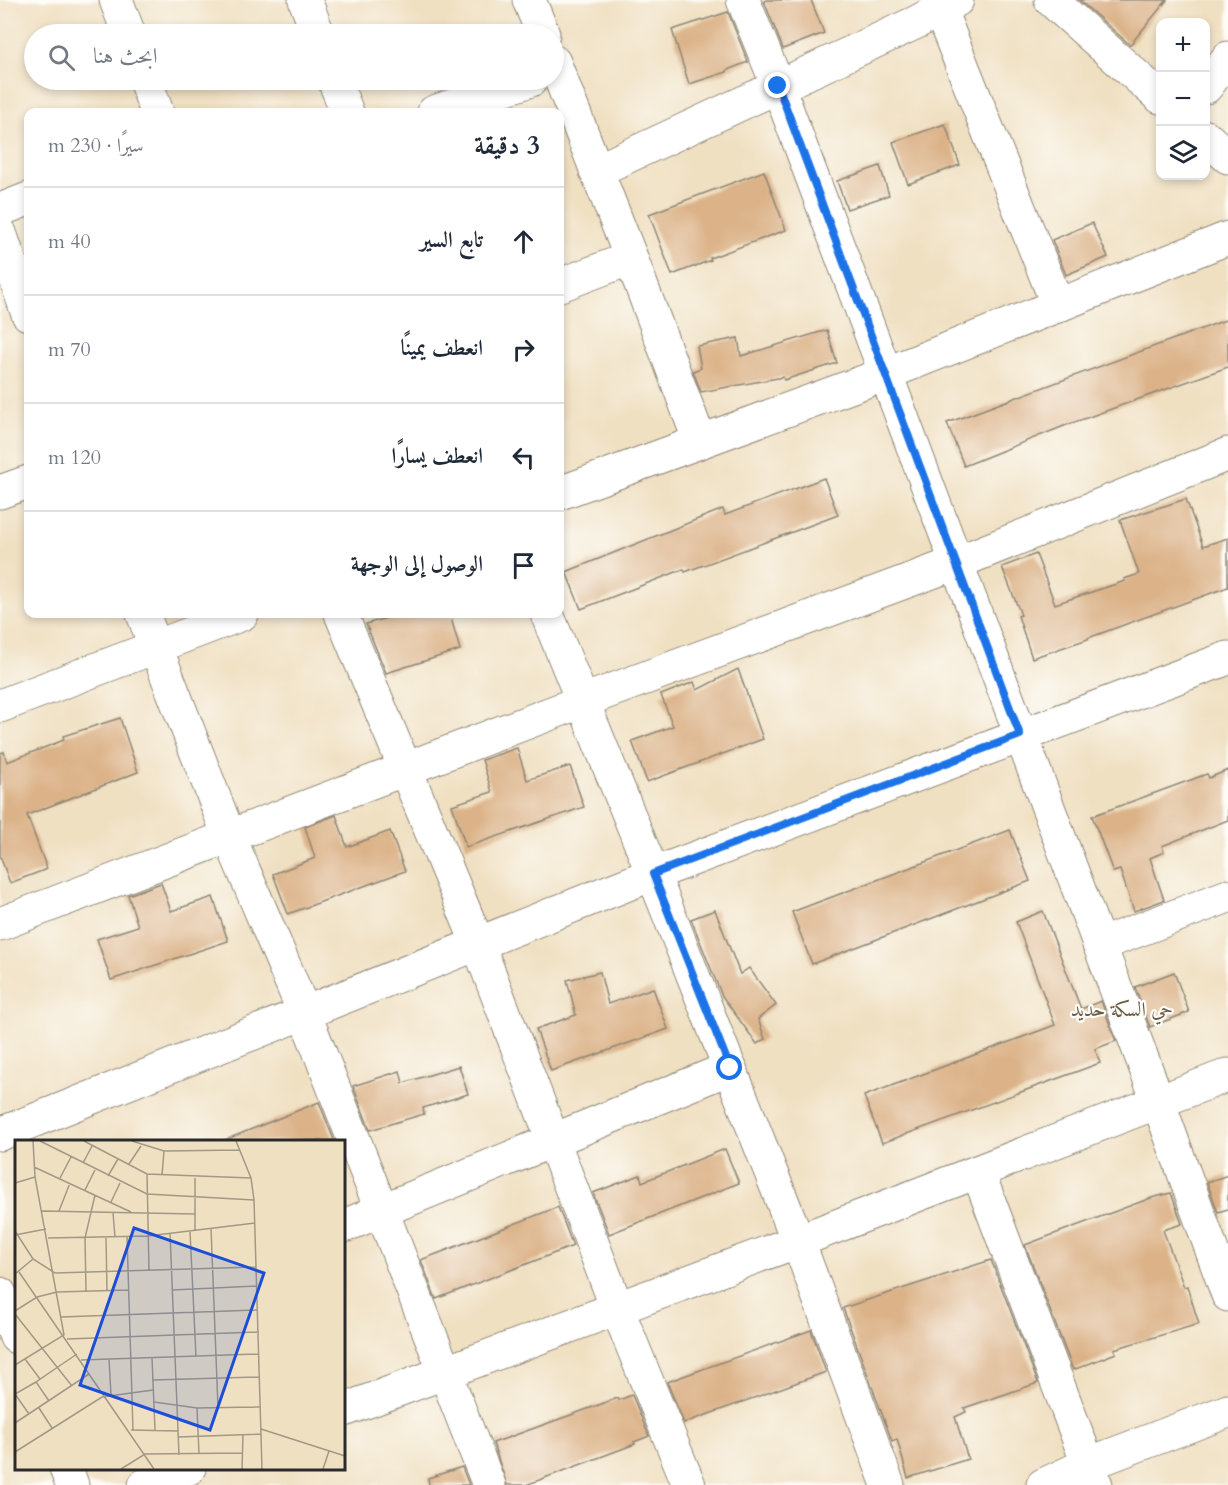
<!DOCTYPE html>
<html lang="ar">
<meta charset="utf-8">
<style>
body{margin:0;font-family:Cardo,Amiri,serif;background:#f2f2f3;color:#1f2937;direction:rtl}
.controls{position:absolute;right:18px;top:18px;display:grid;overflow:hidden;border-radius:12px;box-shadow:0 3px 9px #0003}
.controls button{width:54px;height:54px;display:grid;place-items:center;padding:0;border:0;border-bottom:2px solid #e0e1e3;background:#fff;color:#1f2937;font:30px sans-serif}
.stop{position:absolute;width:18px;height:18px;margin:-14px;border:4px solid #1a73e8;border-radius:50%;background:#fff}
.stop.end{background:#1a73e8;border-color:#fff;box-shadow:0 2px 6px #0008}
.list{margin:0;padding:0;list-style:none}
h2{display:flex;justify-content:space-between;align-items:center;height:78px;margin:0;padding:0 24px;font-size:26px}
h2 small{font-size:20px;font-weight:400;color:#747a83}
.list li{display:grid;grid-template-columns:39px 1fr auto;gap:18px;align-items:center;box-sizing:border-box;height:108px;padding:0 24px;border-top:2px solid #e0e1e3}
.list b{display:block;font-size:22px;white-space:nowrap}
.list em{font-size:20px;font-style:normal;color:#747a83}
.icon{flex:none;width:33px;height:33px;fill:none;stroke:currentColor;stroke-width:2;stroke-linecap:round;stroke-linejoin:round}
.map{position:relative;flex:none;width:1228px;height:1485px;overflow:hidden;direction:ltr}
.search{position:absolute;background:#fff;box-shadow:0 3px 9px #0003;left:24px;top:24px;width:540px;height:66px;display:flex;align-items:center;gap:15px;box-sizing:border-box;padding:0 21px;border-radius:33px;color:#747a83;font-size:22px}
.panel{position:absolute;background:#fff;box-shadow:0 3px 9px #0003;left:24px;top:108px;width:540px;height:510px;border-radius:12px;direction:rtl}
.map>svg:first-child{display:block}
</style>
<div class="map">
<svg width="1228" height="1485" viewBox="0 0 1228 1485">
<rect width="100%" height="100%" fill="#fdfcf7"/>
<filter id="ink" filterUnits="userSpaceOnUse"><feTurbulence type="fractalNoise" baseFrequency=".0167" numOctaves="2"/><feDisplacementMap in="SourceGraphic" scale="12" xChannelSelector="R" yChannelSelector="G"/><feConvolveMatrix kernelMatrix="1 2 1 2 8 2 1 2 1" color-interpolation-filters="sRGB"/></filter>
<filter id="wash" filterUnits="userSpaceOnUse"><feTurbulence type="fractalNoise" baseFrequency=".008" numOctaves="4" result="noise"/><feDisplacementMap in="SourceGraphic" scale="24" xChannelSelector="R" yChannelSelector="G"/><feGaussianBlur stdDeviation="1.35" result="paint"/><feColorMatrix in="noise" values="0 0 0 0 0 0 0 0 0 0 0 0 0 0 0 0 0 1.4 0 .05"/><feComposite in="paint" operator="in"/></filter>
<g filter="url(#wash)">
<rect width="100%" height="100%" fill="#f0e0c2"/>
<g id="blocks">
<g fill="#dcb389">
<path d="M767,0H811L824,33L783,49L764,1Z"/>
<path d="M1079,0H1167L1130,45Z"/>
<path d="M728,12L748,62L727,70V72L689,84L672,30Z"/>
<path d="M945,124L960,165L908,184L893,142Z"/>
<path d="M880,166L889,195L847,209L837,181Z"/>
<path d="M764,171L786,230L710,258L711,260L672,275L649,214Z"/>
<path d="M1092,223L1108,257L1066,275L1052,240Z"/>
<path d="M1228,319V367L1064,426L964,466L947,423Z"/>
<path d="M827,330L837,363L784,380L783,377L701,392L693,371L701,368L697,346L738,338L741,356Z"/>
<path d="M824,478L838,515L685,572L684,569L581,609L566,572L723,509L725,515Z"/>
<path d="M1186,499L1203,546L1228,538V587L1088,638V639L1032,658L1018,616L1021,615L1002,567L1036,554L1055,604L1125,581L1124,579L1139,574L1120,520Z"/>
<path d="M400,614H450L460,650L386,673L366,624Z"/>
<path d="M738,669L763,739L647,782L632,741L673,726L661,695L694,682L697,690Z"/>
<path d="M120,718L138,772L27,815L47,869L10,883L0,856V753L4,752L7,762L64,740L63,736Z"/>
<path d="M517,748L527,780L570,766L584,807L466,847L452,805L492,792L482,760Z"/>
<path d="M1228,770V820L1162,846L1164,852L1150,858L1164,900L1134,911L1120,870L1113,872L1092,816L1207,774L1209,778Z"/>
<path d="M336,815L347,847L390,831L405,871L288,914L273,874L315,858L305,827Z"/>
<path d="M1010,830L1030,881L812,964L792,912Z"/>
<path d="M161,883L171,911L213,897L228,941L111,980L97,939L138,926L128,895Z"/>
<path d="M715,910L740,974L749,968L776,1005L758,1019L765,1039L757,1044L722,996L691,919Z"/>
<path d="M1043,911L1081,1009L1101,1001L1116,1041L1095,1049L1100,1063L882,1143L864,1096L1055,1025L1016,922Z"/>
<path d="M600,972L608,1004L653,988L668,1029L551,1071L536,1029L576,1015L567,980Z"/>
<path d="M1174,972L1189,1012L1150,1027L1135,987Z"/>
<path d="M459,1066L468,1094L423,1108L424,1114L370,1130L353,1086L400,1071L403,1083Z"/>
<path d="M319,1102L334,1140L226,1142L225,1140Z"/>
<path d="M725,1149L739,1183L609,1234L593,1193L640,1175L642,1182Z"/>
<path d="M1228,1175V1209L1218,1212L1207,1182Z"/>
<path d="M1171,1193L1182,1224L1163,1230L1184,1287L1187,1286L1199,1324L1114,1349L1116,1353L1073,1370L1025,1245L1151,1198Z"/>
<path d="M558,1207L573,1246L436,1299L421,1260Z"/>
<path d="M991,1260L1038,1383L964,1408L966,1412L955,1417L968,1459L908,1478L897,1439L892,1441L843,1308Z"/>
<path d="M811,1330L826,1372L684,1423L667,1382Z"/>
<path d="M632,1395L649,1436L634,1442L635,1444L526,1485H507L493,1443L618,1398L619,1400Z"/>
<path d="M462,1467L469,1485H429L428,1478Z"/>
</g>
</g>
</g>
<g filter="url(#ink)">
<use href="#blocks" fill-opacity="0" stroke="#8e8676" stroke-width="1.5"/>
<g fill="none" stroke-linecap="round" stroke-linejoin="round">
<g stroke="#8e8676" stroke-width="35">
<g id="minor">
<path d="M116,0L129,34"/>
<path d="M305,0L318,34"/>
<path d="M529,0L543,34"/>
<path d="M743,0L778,86L1158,1101L1228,1295"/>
<path d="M1051,0L1160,97"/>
<path d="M940,10L1058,306"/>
<path d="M554,62L631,258L700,442"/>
<path d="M145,80L157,112"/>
<path d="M334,80L347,112"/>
<path d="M1206,87L1228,58"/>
<path d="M434,112L531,80"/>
<path d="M1206,137L1228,157"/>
<path d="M596,171L917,22L957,0"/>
<path d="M0,210L28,199"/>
<path d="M0,233L28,314"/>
<path d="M560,285L631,258"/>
<path d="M0,492L28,482"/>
<path d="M560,493L885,374L1228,238"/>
<path d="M143,614L229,836L304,1012L489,1485"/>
<path d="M341,614L478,944L617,1308L689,1485"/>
<path d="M547,614L653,874L798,1241L888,1485"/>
<path d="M0,706L242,614"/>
<path d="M0,924L583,701L956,563L1228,454"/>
<path d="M1099,945L1228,896"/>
<path d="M0,1134L653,874L1228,658"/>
<path d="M978,1172L1096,1485"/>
<path d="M344,1226L730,1068"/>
<path d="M344,1410L798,1241L1228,1075"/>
<path d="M145,1485L189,1468"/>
<path d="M1043,1485L1088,1464L1228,1411"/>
</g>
</g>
<g stroke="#8e8676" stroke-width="35">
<g id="tertiary">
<path d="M0,1294L16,1337"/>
<path d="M66,1468L72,1485"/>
</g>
</g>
<use href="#minor" stroke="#fff" stroke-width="33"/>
<use href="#tertiary" stroke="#fff" stroke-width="33"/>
</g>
</g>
<g fill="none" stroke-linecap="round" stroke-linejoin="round" filter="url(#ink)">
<path stroke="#1a73e8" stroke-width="8" d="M730,1068L653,874L1020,735L778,86"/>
</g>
<g text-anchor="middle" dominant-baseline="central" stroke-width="4.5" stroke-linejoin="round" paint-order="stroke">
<g font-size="20" fill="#695b4c" stroke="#fdfcf7">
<text x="1122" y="1009">حي السكة حديد</text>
</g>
</g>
<g transform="translate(15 1140)">
<rect width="330" height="330" fill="#f0e0c2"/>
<path fill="none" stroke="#a19886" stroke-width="1.5" d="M25,1L132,54L239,60M69,1L132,34L236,38M117,1L149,11L225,10M221,1L236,38L239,60L247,329M68,23L77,6M114,24L126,6M19,27L116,72M132,34L134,130M147,35L149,11M93,36L103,19M45,38L56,17M180,38V90M0,43L20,37M70,50L80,30M96,62L105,43M27,71L180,74M44,71L55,43M98,73L100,97M196,88L203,268M0,91L18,119L40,133L241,127M175,91L181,217M155,93L164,315M0,95L31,89M112,96L118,290M91,97L92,151M33,98L133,96L240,83M4,132L139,329M0,134L18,119M157,150L242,146M71,151L70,98L80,55M0,171L22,157L42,152L113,150M0,174L57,246M46,177L242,170M52,199L244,192M137,218L140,290M10,219L25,239M94,219L96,255M66,220L244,214M0,225L49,195L20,37L18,1M138,240L245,237M34,261L21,242L62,214M139,262L182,268L246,267M24,268L37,288M182,268L184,314M14,274L0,254L21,242M0,283L74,234M246,289L330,316M116,290L163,291M163,297L246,294M0,312L87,257L138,250M106,329L130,314L227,313M227,329L228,295M308,329L314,311"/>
<path fill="#1d4ed8" fill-opacity="0.15" stroke="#1d4ed8" stroke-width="3" d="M119,88L249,133L195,290L65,245Z"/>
<rect width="330" height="330" fill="none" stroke="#2b2b2b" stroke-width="3"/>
</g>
</svg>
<div class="controls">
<button>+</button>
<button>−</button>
<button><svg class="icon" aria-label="layers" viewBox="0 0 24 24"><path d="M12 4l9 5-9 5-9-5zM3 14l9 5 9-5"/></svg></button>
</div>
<div class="stop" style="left:730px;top:1068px"></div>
<div class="stop end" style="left:778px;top:86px"></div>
<div class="search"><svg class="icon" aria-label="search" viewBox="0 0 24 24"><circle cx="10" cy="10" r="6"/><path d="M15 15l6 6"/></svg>ابحث هنا</div>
<section class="panel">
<h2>3 دقيقة<small>سيرًا · 230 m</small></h2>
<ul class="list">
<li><svg class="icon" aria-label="ahead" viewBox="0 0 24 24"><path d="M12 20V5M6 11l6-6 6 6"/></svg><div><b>تابع السير</b></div><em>40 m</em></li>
<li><svg class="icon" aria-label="right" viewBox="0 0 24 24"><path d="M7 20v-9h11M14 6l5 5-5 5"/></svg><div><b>انعطف يمينًا</b></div><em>70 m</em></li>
<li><svg class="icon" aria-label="left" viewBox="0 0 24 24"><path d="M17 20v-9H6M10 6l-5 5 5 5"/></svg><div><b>انعطف يسارًا</b></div><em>120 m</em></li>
<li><svg class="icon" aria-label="arrive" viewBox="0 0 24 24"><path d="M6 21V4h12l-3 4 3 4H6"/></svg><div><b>الوصول إلى الوجهة</b></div></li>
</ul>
</section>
</div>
